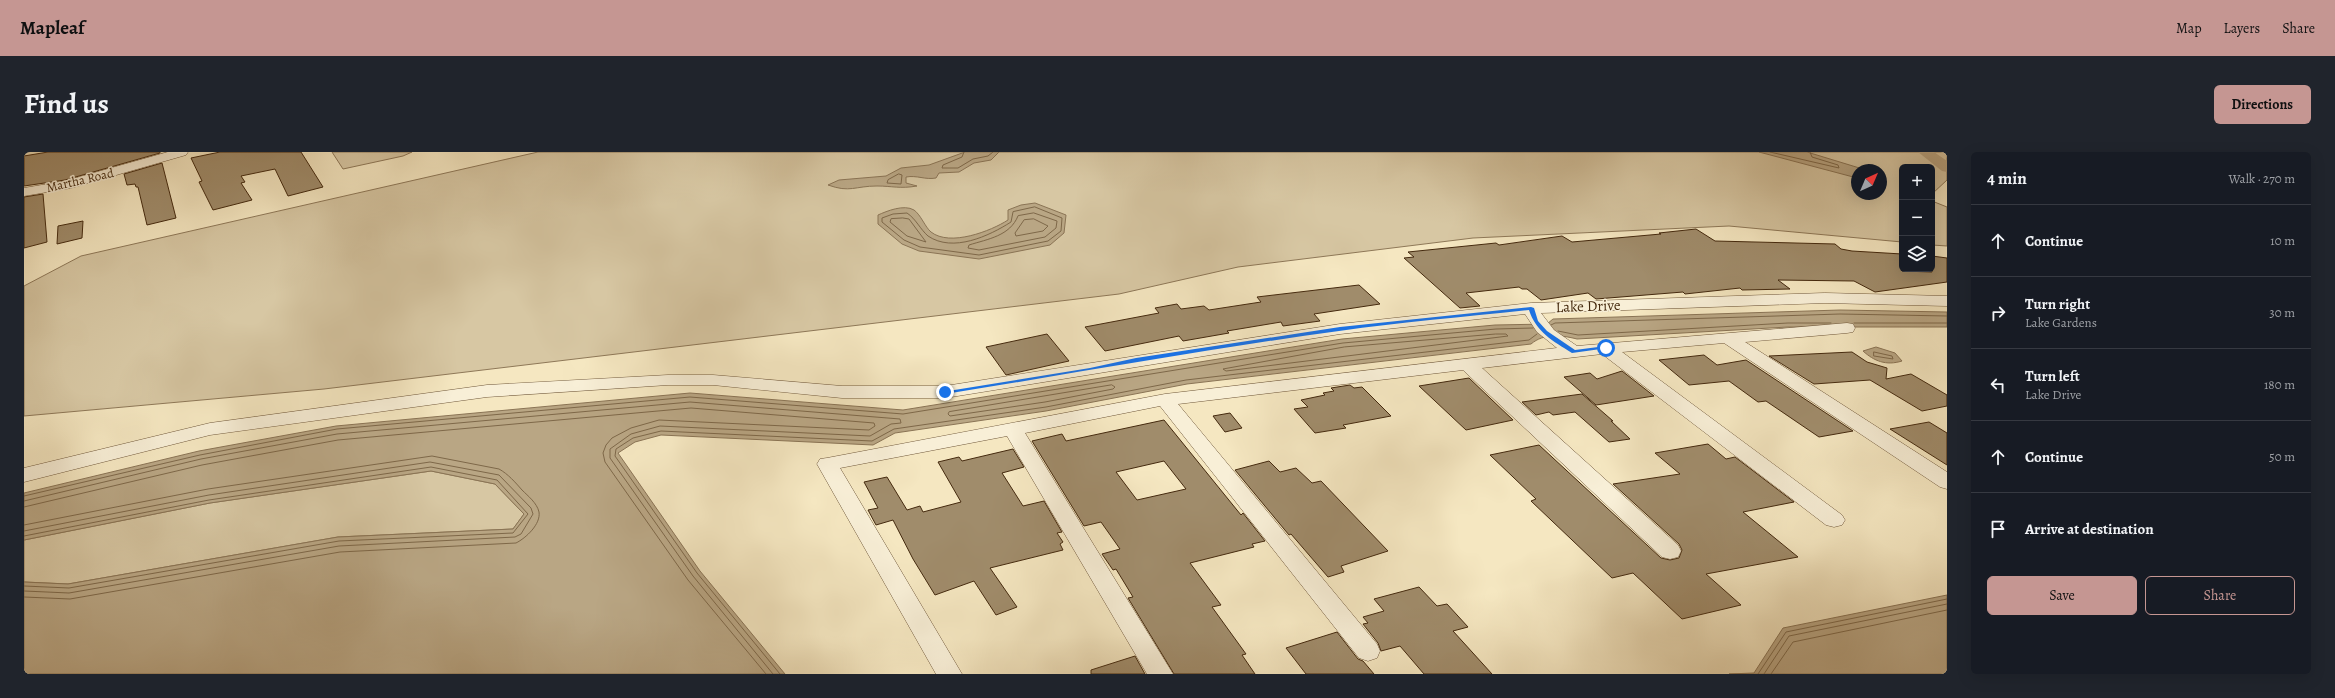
<!DOCTYPE html>
<meta charset="utf-8">
<style>
body{margin:0;font-family:Alegreya,serif;background:#20242c;color:#f1f3f6}
.controls{position:absolute;right:12px;top:12px;display:grid;overflow:hidden;border-radius:6px;box-shadow:0 4px 16px #0002}
.controls button{width:36px;height:36px;display:grid;place-items:center;padding:0;border:0;border-bottom:1px solid #363941;background:#171b24;color:#f1f3f6;font:20px sans-serif}
.compass{position:absolute;left:1827px;top:12px;width:36px;height:36px;border-radius:50%;background:#171b24;box-shadow:0 4px 16px #0002;rotate:44deg}
.stop{position:absolute;width:12px;height:12px;margin:-9px;border:3px solid #1a73e8;border-radius:50%;background:#fff}
.stop.end{background:#1a73e8;border-color:#fff;box-shadow:0 1px 4px #0008}
.list{margin:0;padding:0;list-style:none}
h2{display:flex;justify-content:space-between;align-items:center;height:52px;margin:0;padding:0 16px;font-size:17px}
h2 small{font-size:13px;font-weight:400;color:#9ea1a6}
.list li{display:grid;grid-template-columns:26px 1fr auto;gap:12px;align-items:center;box-sizing:border-box;height:72px;padding:0 16px;border-top:1px solid #363941}
.list b{display:block;font-size:15px;white-space:nowrap}
.list p{margin:0;font-size:13px;white-space:nowrap;color:#9ea1a6}
.list em{font-size:13px;font-style:normal;color:#9ea1a6}
.actions{display:flex;gap:8px;padding:12px 16px}
.actions a{flex:1;padding:9px 0;border:1px solid #c59692;border-radius:6px;text-align:center;font-size:14px;color:#c59692}
.actions .main{background:#c59692;color:#111}
.icon{flex:none;width:22px;height:22px;fill:none;stroke:currentColor;stroke-width:2;stroke-linecap:round;stroke-linejoin:round}
.map{position:relative;flex:none;width:1923px;height:522px;overflow:hidden;border-radius:6px}
header{display:flex;align-items:center;gap:24px;box-sizing:border-box;height:56px;padding:0 20px;background:#c59692;color:#111}
header strong{font-size:19px}
nav{display:flex;gap:22px;margin-inline-start:auto;font-size:14px}
.intro{display:flex;align-items:center;justify-content:space-between;box-sizing:border-box;height:96px;padding:0 24px}
h1{margin:0;font-size:28px}
.button{padding:10px 18px;border-radius:6px;background:#c59692;color:#111;font-size:14px;font-weight:700}
main{display:flex;gap:24px;padding:0 24px}
aside{flex:1;background:#171b24;border-radius:6px;box-shadow:0 4px 16px #0002}
.map>svg:first-child{display:block}
</style>
<header>
<strong>Mapleaf</strong>
<nav><a>Map</a><a>Layers</a><a>Share</a></nav>
</header>
<div class="intro"><h1>Find us</h1><a class="button">Directions</a></div>
<main>
<div class="map">
<svg width="1923" height="522" viewBox="0 0 1923 522">
<rect width="100%" height="100%" fill="#f5e7c1"/>
<filter id="stains"><feTurbulence type="fractalNoise" baseFrequency=".005" numOctaves="4"/><feColorMatrix values="0 0 0 0 .2 0 0 0 0 .09 0 0 0 0 .02 0 0 0 .5 -.17"/></filter>
<radialGradient id="worn" r=".72"><stop offset=".6" stop-color="#630" stop-opacity="0"/><stop offset="1" stop-color="#630" stop-opacity=".3"/></radialGradient>
<g fill="#d7c7a3" stroke="#8e7858" fill-rule="evenodd">
<path d="M308,0H388L379,4L319,17Z"/>
<path d="M514,0H1923V28L1908,42V15H1878V90L1705,74L1449,86L1214,115L1095,142L300,237L0,264V134L57,104ZM1833,18H1857V42H1833Z"/>
<path d="M1908,49L1923,55V94L1908,93Z"/>
<path d="M407,319L471,332L500,362L489,377L314,385L44,432L0,430V388L186,351Z"/>
</g>
<g fill="#b9a684" stroke="#8a7455">
<path d="M941,0H975L967,8L950,11L935,20L915,21L912,26C901,28 893,23 882,25V31L893,34C876,37 868,34 853,34C831,34 826,41 804,33L815,28L862,24L877,16L905,13Z"/>
<path d="M1735,0H1783L1842,18H1833V26Z"/>
<path d="M1011,51L1042,63L1040,81L1026,93L955,107L895,99L878,92L854,72V63C863,59 880,52 890,58C897,63 901,75 907,80C926,95 967,79 984,68V58L997,53Z"/>
<path d="M1816,158L1923,160V175H1764L1553,187C1537,183 1520,181 1507,192L1163,232L1022,259L871,281L849,293L637,283L611,290L594,301L676,419L761,522H0V430L44,432L314,385L489,377L500,362L471,332L407,319L186,351L0,388V341L175,299L312,274L666,241L879,258L1318,187L1471,173L1523,172L1529,167Z"/>
<path d="M1852,195L1871,201L1878,209C1862,214 1850,209 1839,199Z"/>
<path d="M1923,443V522H1705L1730,521L1759,476Z"/>
</g>
<g fill="none" stroke-linecap="round" stroke-linejoin="round">
<g stroke="#7e6849" stroke-width="1">
<path d="M940,0L938,5L919,13L918,16H934L949,7L964,4L969,0"/>
<path d="M1746,0L1815,16L1814,13L1788,5L1786,0"/>
<path d="M875,22L878,23L877,32L863,31L864,28Z"/>
<path d="M1011,55L1038,66L1037,79L1024,89L955,103L896,95L880,88L858,70V66L869,62L883,61C892,67 896,77 904,84C929,101 965,84 987,70L989,60Z"/>
<path d="M1010,61L1033,69L1032,76L1021,85L955,98L944,96L945,93C964,87 986,84 994,64Z"/>
<path d="M879,66L885,67L902,90L883,84L866,70L867,67Z"/>
<path d="M1010,67L1024,74L1019,79L992,84L991,81L1000,68Z"/>
<path d="M1830,171H1923"/>
<path d="M1527,173L1531,171L1816,162L1923,164"/>
<path d="M1534,179L1554,183L1764,171H1807"/>
<path d="M1472,182H1482L1484,184L1202,219L1199,217L1320,195Z"/>
<path d="M1850,200L1868,204L1869,207L1850,204Z"/>
<path d="M1088,233L1091,235L1089,237L1021,250L926,264L924,262L925,260Z"/>
<path d="M0,344L176,303L313,277L666,245L879,262L1319,191L1472,177L1509,176"/>
<path d="M0,349L177,307L313,282L666,250L876,267L877,271L867,272L846,284L636,274L607,282L586,297V306L669,424L749,522"/>
<path d="M0,355L178,313L314,288L667,256L850,271L851,274L845,278L635,268L607,276L588,286L582,293L579,301L581,310L664,428L742,522"/>
<path d="M0,373L184,337L408,304L475,317C484,322 491,330 498,338C504,344 513,351 515,360C517,372 502,386 492,391L316,400L46,447L0,445"/>
<path d="M0,379L185,343L406,310L475,323L507,356L509,362L497,382L491,385L315,394L45,441L0,439"/>
<path d="M0,384L185,348L407,315L473,328L504,362L489,381L315,389L45,436L0,434"/>
<path d="M756,522L673,421L591,304L592,297L609,286L637,279L848,289L870,277L1022,255L1162,228L1505,188L1513,182"/>
<path d="M1734,522L1762,480L1923,447"/>
<path d="M1740,522L1765,484L1923,452"/>
<path d="M1747,522L1769,490L1923,458"/>
</g>
<path fill="#b9a684" fill-rule="evenodd" d="M1894,0H1910L1923,9V20L1918,19Z"/>
</g>
<g fill="#a08c6b" stroke="#44290e" fill-rule="evenodd">
<path d="M24,0H136V1L41,28L0,34V4Z"/>
<path d="M196,0H277L299,35L264,44L251,17L217,24L221,30L217,31L228,48L189,58L175,30L178,29L167,6Z"/>
<path d="M138,11L152,66L123,73L114,35H112L111,32L103,33L100,22Z"/>
<path d="M19,42L23,90L0,96V45Z"/>
<path d="M59,69L58,86L33,92L34,74Z"/>
<path d="M1672,77L1691,89L1811,92L1817,97L1828,99L1878,102V119L1908,120V104L1923,106V130L1851,140L1830,129L1754,128L1766,137L1718,138L1716,136L1661,142L1659,140L1572,147L1564,141L1517,148L1503,137H1498L1495,135L1442,141L1456,154L1436,156L1380,106L1390,105L1384,100L1472,91L1475,93L1538,84L1548,90L1637,82L1635,81Z"/>
<path d="M1335,133L1356,152L1290,162L1296,169L1259,174L1257,170L1203,179L1205,181L1159,189L1155,184L1081,199L1061,175L1135,161L1131,156L1153,152L1157,157L1180,154L1185,158L1237,150L1233,145Z"/>
<path d="M1023,182L1045,209L982,223L962,195Z"/>
<path d="M1828,200L1843,210L1863,216L1862,227L1887,222L1923,243V254L1898,259L1846,228L1790,232L1745,204Z"/>
<path d="M1680,203L1693,213L1722,208L1829,279L1795,285L1742,249L1734,250L1705,229L1665,233L1635,208Z"/>
<path d="M1598,219L1630,244L1572,253L1540,225L1566,221L1573,227Z"/>
<path d="M1445,226L1489,268L1442,278L1395,234Z"/>
<path d="M1326,233L1330,236L1338,235L1367,264L1319,273L1322,276L1291,281L1270,257L1284,255L1277,248L1301,243L1299,241L1310,239L1307,236Z"/>
<path d="M1558,242L1589,269H1587L1606,287L1585,290L1551,260L1529,263L1525,260L1512,263L1498,250Z"/>
<path d="M1206,261L1218,276L1201,280L1189,264Z"/>
<path d="M1140,268L1217,363L1219,361L1241,389L1228,392L1230,395L1166,411L1197,453L1188,455L1222,502L1218,503L1231,522H1150L1104,446L1109,445L1092,417L1089,418L1078,402L1096,397L1077,370L1060,374L1008,289L1038,282L1042,289ZM1140,309L1162,337L1113,348L1092,320Z"/>
<path d="M1905,270L1923,281V313L1866,277Z"/>
<path d="M1684,292L1702,307L1711,305L1770,350L1719,360L1774,405L1682,422L1717,453L1658,467L1609,421L1588,426L1507,349L1512,347L1466,303L1515,293L1637,406L1646,408L1655,406L1658,398L1655,392L1589,332L1656,322L1631,301Z"/>
<path d="M989,297L1000,315L978,321L999,354L1020,349L1038,380L1033,381L1039,390L1036,392L1039,398L966,416L993,455L972,463L950,429L911,443L889,407L869,368L852,373L844,358L854,356L840,330L863,325L883,358L896,354L899,360L937,350L914,310L935,305L938,309Z"/>
<path d="M1245,309L1256,320L1272,316L1288,331L1297,329L1364,399L1317,414L1320,420L1304,425L1267,382L1265,383L1211,318Z"/>
<path d="M1395,435L1413,454L1423,452L1444,475L1429,479L1468,522H1400L1376,494L1357,499L1354,491L1339,472L1344,471L1339,465L1360,459L1350,447Z"/>
<path d="M1313,480L1334,507L1339,509L1350,522H1282L1262,496Z"/>
<path d="M1111,504L1121,522H1067V518Z"/>
</g>
<g fill="none" stroke-linecap="round" stroke-linejoin="round">
<g stroke="#70583b" stroke-width="1">
<g id="minor">
<path d="M144,0H164L162,3L47,36L0,44V36L41,29Z"/>
<path d="M1801,141L1923,144V154L1801,151L1517,161L1530,178L1553,194L1823,171L1829,172L1831,176L1829,180L1823,181L1721,190L1923,320V337L1916,335L1700,191L1598,200L1818,363L1821,368L1818,373L1810,375L1802,373L1578,202L1458,216L1654,393L1657,399L1654,405L1646,407L1638,405L1439,218L1154,252L1353,492L1356,499L1353,506L1344,509L1335,506L1136,254L1001,281L1149,522H1123L983,284L816,316L938,522H912L793,312L796,307L803,306L1141,242L1533,196L1513,180L1501,162L1316,182L921,246H818L689,233H644L463,245L186,283L0,330V316L186,271L463,233L644,223H689L818,234H921L1316,172L1507,151Z"/>
</g>
</g>
<use href="#minor" fill="#f8efd7" fill-rule="evenodd"/>
</g>
<path fill="#1a73e8" d="M1507,155L1510,156L1514,169L1523,179L1551,198L1582,194L1584,196L1548,201C1529,189 1512,180 1505,158C1442,165 1378,170 1315,179C1183,197 1052,221 921,242L918,240L1066,216L1112,206L1316,175Z"/>
<g text-anchor="middle" dominant-baseline="central" stroke-width="3" stroke-linejoin="round" paint-order="stroke">
<g font-size="13" fill="#44290e" stroke="#f8efd7">
<text transform="translate(56 28) rotate(-13)">Martha Road</text>
</g>
<g font-size="15" fill="#44290e" stroke="#f8efd7">
<text transform="translate(1564 154) rotate(-2)">Lake Drive</text>
</g>
</g>
<rect width="100%" height="100%" filter="url(#stains)"/>
<rect width="100%" height="100%" fill="url(#worn)"/>
</svg>
<div class="controls">
<button>+</button>
<button>−</button>
<button><svg class="icon" aria-label="layers" viewBox="0 0 24 24"><path d="M12 4l9 5-9 5-9-5zM3 14l9 5 9-5"/></svg></button>
</div>
<svg class="compass" viewBox="-18 -18 36 36"><path d="M0-13l5 13h-10z" fill="#e53935"/><path d="M0 13l5-13h-10z" fill="#9ea1a6"/></svg>
<div class="stop" style="left:1582px;top:196px"></div>
<div class="stop end" style="left:921px;top:240px"></div>
</div>
<aside>
<h2>4 min<small>Walk · 270 m</small></h2>
<ul class="list">
<li><svg class="icon" aria-label="ahead" viewBox="0 0 24 24"><path d="M12 20V5M6 11l6-6 6 6"/></svg><div><b>Continue</b></div><em>10 m</em></li>
<li><svg class="icon" aria-label="right" viewBox="0 0 24 24"><path d="M7 20v-9h11M14 6l5 5-5 5"/></svg><div><b>Turn right</b><p>Lake Gardens</p></div><em>30 m</em></li>
<li><svg class="icon" aria-label="left" viewBox="0 0 24 24"><path d="M17 20v-9H6M10 6l-5 5 5 5"/></svg><div><b>Turn left</b><p>Lake Drive</p></div><em>180 m</em></li>
<li><svg class="icon" aria-label="ahead" viewBox="0 0 24 24"><path d="M12 20V5M6 11l6-6 6 6"/></svg><div><b>Continue</b></div><em>50 m</em></li>
<li><svg class="icon" aria-label="arrive" viewBox="0 0 24 24"><path d="M6 21V4h12l-3 4 3 4H6"/></svg><div><b>Arrive at destination</b></div></li>
</ul>
<div class="actions"><a class="main">Save</a><a>Share</a></div>
</aside>
</main>
